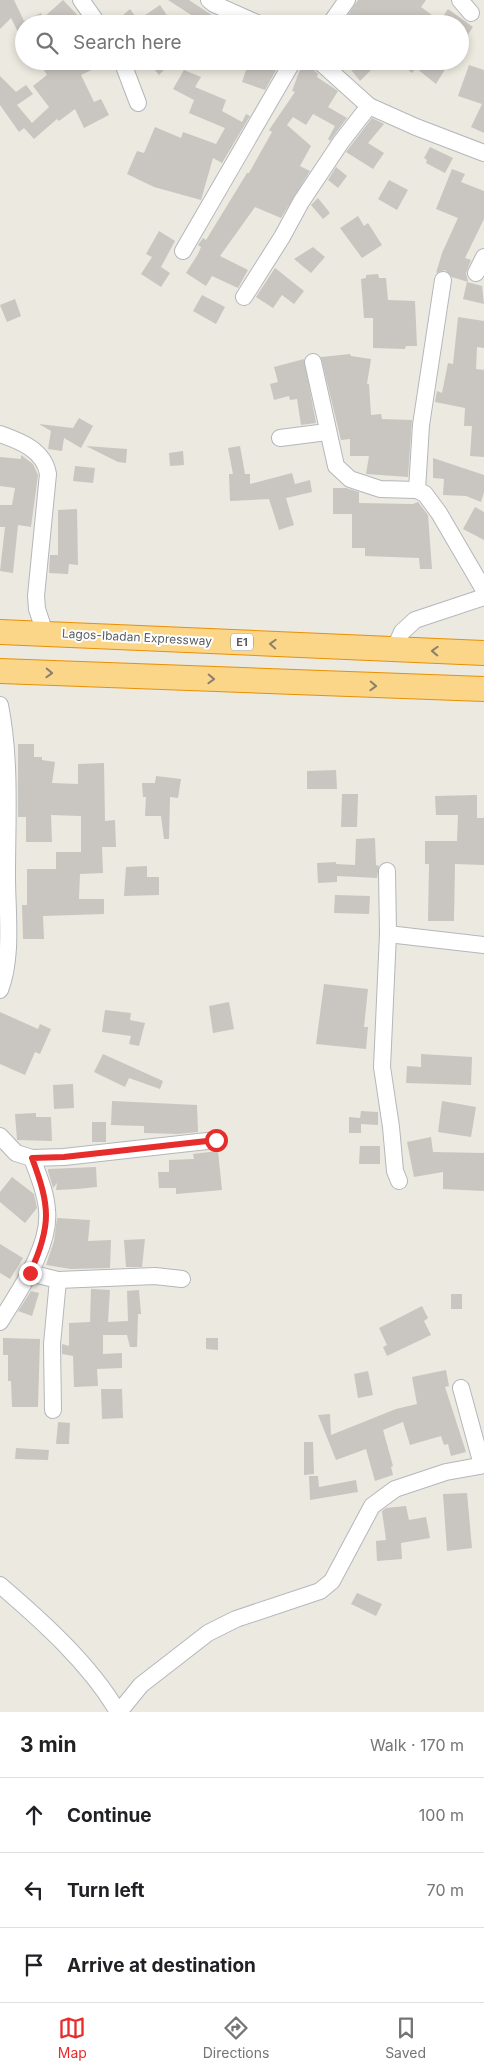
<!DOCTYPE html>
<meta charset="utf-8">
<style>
body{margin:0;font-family:Inter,sans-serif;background:#f6f6f6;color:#202124}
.stop{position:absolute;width:15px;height:15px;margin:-11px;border:4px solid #e62d2c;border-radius:50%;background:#fff}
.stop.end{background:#e62d2c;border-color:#fff;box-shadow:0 1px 5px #0008}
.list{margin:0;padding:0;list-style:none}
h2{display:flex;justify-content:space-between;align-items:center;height:65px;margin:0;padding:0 20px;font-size:21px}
h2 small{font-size:16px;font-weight:400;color:#757577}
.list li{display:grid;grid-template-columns:32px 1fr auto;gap:15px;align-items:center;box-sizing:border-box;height:75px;padding:0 20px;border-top:1px solid #e0e0e0}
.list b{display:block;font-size:19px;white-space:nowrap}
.list em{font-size:16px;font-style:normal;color:#757577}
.icon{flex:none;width:28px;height:28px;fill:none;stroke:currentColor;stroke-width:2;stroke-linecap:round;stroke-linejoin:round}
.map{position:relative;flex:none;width:484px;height:1712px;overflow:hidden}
.search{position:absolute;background:#fff;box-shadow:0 2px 8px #0003;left:15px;right:15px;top:15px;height:55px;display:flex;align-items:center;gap:12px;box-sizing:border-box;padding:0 18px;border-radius:28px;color:#757577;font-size:19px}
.sheet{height:290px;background:#fff}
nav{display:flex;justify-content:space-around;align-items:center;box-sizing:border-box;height:70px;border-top:1px solid #e0e0e0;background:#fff;font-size:14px;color:#757577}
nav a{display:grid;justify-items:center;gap:2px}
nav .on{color:#e62d2c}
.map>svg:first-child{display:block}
</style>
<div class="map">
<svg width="484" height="1712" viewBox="0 0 484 1712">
<rect width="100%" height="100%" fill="#ece9e0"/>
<g fill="#c9c5c0">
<path d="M0,0H14L24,21L41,13L43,18L63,0L86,24H24V44L11,18L0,29Z"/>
<path d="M168,0H189L225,24H197L199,20Z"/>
<path d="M358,0H426L421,7L440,21L448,9L473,27L460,46V24H390L381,18L376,24H342Z"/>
<path d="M160,5L170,20L165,24H113L130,9L138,20Z"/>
<path d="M38,61H111L81,75L94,102L101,99L109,115L84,128L75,109L59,121L57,119L34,139L24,128L19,132L0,105V76L16,92L26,85L33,94L17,105L32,123L49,107L33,86L47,75Z"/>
<path d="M147,61H162L167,67L159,75Z"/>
<path d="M249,61H281L265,90L242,82Z"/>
<path d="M344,61H369L374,67L360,81Z"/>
<path d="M398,61H450L436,84L416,68L412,73Z"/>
<path d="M302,64L311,67L318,74L317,77L338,91L328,107L347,118L330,141L328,139L335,126L313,114L306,125L293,117L287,125L311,146L300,166L310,171L281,218L255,207L220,256L248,270L238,288L212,276L206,286L186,273L198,254L201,247L198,245L203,238L206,240L247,173H249L272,132L269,130L295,92L292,91Z"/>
<path d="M469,65L484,70V133L471,127L482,104L458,96Z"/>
<path d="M184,70L201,77L195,87L226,100L222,111L242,122L246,114L250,116L222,163L213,158L201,200L154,187L127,174L137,151L144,153L155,127L181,138L183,132L216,144L225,128L189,113L194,100L173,89Z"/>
<path d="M372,118L384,124L368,143L384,153L373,169L346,152Z"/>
<path d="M430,147L453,158L445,173L426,163L427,160L424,158Z"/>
<path d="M336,167L347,176L338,188L328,180Z"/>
<path d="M452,169L465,174L461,182L484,191V219L465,258L471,260L466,273L468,282L452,277L445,270L436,273L442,253L458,218L436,209Z"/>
<path d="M389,180L408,190L397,210L378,199Z"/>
<path d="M318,198L330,213L323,219L311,205Z"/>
<path d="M358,216L364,226L368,223L382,245L362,258L340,228Z"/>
<path d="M159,231L175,241L161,267L170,273L161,287L141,274L152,257L146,254Z"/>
<path d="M313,247L325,257L311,273L294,259Z"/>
<path d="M275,268L304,291L294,304L282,295L273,308L256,297Z"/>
<path d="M378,274L379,278H386L388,300L415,301L417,346H406L405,349L373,348V318H364L361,279L366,278V275Z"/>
<path d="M467,282L482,286L484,304L463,299Z"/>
<path d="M202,295L225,307L216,324L193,311Z"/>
<path d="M15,299L21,316L7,322L0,305Z"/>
<path d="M458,317L484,321V348L477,347L476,369L484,370V457L470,456L472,426H464L465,408L435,402L437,391L442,393L448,363L453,364Z"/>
<path d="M350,354L351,356L371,359L367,384H369L371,415L381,414L382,419L412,420L408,477L366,474L369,456H350V439L341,440L321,357Z"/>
<path d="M304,359L316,423L301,425L297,399L290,400L289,396L274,400L270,384L278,382L274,367Z"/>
<path d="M79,418L93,426L81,448L64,438L62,451L48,449L51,431L39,424L73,428Z"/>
<path d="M86,446L127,449L126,463L118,462Z"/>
<path d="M240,446L245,474H250V484L292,473L295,484L310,480L312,492L286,498L294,525L279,530L269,499L230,501L229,474H233L228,448Z"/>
<path d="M183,451L184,465L170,466L169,453Z"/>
<path d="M21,455L33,464L38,475L31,527L18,525L13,573L0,571L5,527H0V505H12L15,488L0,486V457L21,459Z"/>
<path d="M433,458L484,475V492L481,502L466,496L443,495L444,479L433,478Z"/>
<path d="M75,466L95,468L93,483L73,481Z"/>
<path d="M333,488H346L359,492V503L413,504L418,502L428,515L432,569H420L419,558L365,556V548H352V514H333Z"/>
<path d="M475,507L484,512V540L463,529Z"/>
<path d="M77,509L78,565L69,564L68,574L49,573L50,555H58V510Z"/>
<path d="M18,744H34V757H42V760L55,762L52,783L78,784V764L104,763L105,821L115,820L116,847H102L103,873L80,874L79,899H104V914L43,916L44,939H23L22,905H27V869H56V852H81V816L51,815L52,842H26V817H18Z"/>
<path d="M336,770L337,789H307V771Z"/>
<path d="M156,776L181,779L178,798L170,797L169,839H164L161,816H145L146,797H143L142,783H155Z"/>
<path d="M342,794H358L357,827H341Z"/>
<path d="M477,795V818H484V865L455,864L454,921H428L429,864H425V841H457L458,815H436L435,796Z"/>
<path d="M375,838L376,865L379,866L377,878L337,876V882L318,883L317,863L336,862V864L355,865L356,839Z"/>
<path d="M147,866V877H159V895L124,896L126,867Z"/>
<path d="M335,895L370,896L369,914L334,913Z"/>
<path d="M324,984L368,989L364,1027H368L366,1049L316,1044Z"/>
<path d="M229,1002L234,1029L213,1033L209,1006Z"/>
<path d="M105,1010L131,1013L130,1020L145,1023L139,1046L129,1044L131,1036L102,1032Z"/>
<path d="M0,1012L38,1029L40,1024L51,1029L40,1054L35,1052L25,1075L0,1064Z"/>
<path d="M103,1054L163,1081L160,1089L129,1078L125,1087L94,1072Z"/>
<path d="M421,1054L472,1057L471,1085L406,1083L407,1066L421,1067Z"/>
<path d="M73,1084L74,1108L54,1109L53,1085Z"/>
<path d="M112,1101L197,1105L198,1132L178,1134L144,1133V1126L111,1125Z"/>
<path d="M442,1101L476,1107L471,1137L438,1132Z"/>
<path d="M361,1111L378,1112V1125L361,1124V1133H349V1117L360,1118Z"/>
<path d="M36,1113V1117H51L52,1141L17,1140L15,1114Z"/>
<rect x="92" y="1122" width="14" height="20"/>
<path d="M431,1137L433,1152L484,1153V1191L443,1189V1172L414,1177L407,1142Z"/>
<path d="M360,1146H380V1164H359Z"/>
<path d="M218,1151L222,1190L176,1194V1188H159L158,1172H169V1160L194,1159L193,1154Z"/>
<path d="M96,1167L97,1187L77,1189L56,1190L57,1183L53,1188L48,1171V1169Z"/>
<path d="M12,1177L34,1194L37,1208L25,1223L0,1202V1192Z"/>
<path d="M57,1218L90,1220L88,1241L111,1240L110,1268L71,1269L46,1265L54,1241Z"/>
<path d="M145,1239L142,1267H126L124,1240Z"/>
<path d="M0,1244L23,1258L10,1279L0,1273Z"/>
<path d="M91,1289L110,1290L108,1322L128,1321L127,1291L139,1290L141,1314H138L137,1347H130L127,1335H103V1354L122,1353V1368L97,1369L98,1386L74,1387L73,1356L62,1354V1344L69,1346V1323L90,1322Z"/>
<path d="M31,1291L39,1293L32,1316L18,1311Z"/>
<rect x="451" y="1294" width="11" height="15"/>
<path d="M422,1306L428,1318L424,1321L431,1335L387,1356L383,1347L387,1345L379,1328Z"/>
<path d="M3,1338L40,1339L38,1407H12L11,1381H8V1355H3Z"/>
<path d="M206,1338H218V1350L206,1349Z"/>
<path d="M446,1370L449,1386L445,1387L466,1452L451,1456L448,1444L444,1445L441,1436L410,1445L403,1422L383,1430L393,1466L391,1467L393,1475L375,1481L366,1449L336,1460L318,1415L330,1414L331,1435L396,1409L417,1404L412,1377Z"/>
<path d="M368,1371L373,1395L358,1398L354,1374Z"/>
<path d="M101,1389H122L123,1418L102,1419Z"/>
<path d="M58,1422L70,1423L69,1444H56Z"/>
<path d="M304,1442H313L314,1474L304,1475Z"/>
<path d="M16,1448L49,1450L48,1460L15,1459Z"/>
<path d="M309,1476H318L319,1487L356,1480L358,1492L310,1500Z"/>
<path d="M467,1493L472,1548L447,1551L443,1494Z"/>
<path d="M406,1506L409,1520L426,1517L430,1538L401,1543L402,1559L377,1561L376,1541L386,1540L382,1511L386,1508Z"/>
<path d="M357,1593L382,1604L376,1616L351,1604Z"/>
</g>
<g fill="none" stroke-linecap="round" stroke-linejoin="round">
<g stroke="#b3b7bb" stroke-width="18">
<g id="minor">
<path d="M81,0L98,24"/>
<path d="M209,0L214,4L259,24"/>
<path d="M460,0L471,13"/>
<path d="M330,24L347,0"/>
<path d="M122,61L138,103"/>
<path d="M319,61L369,106L416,127L484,153"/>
<path d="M183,251L293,61"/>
<path d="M476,273L484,257"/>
<path d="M244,297L282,237L301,202L341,142L369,106"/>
<path d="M313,362L336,466L350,479L380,489L417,490L425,494L439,513L484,590"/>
<path d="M0,434C20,441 44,450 48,474L36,596L37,609L45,633"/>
<path d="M280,438L327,432"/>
<path d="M417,490L421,425L443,280"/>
<path d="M394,650L402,632L415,620L484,597"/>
<path d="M0,705C11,760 7,820 7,876C7,913 13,956 0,990"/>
<path d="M387,871L388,934L382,1067L391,1127L395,1171L399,1181"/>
<path d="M388,934L484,945"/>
<path d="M0,1136L16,1153L32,1158L64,1157L216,1140"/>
<path d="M30,1273L58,1280L155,1276L182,1279"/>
<path d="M0,1322C18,1292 51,1247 47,1210C46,1192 38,1175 32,1158"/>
<path d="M461,1388L482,1465"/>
<path d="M53,1410L52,1344L58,1280"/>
<path d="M0,1585C42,1621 90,1664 118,1712"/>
<path d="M119,1712L141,1685L208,1633L236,1619L320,1591L332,1581L372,1506L395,1489L446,1472L484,1465"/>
</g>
</g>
<g stroke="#e99003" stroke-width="26">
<g id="highway">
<path d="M0,632L484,653"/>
<path d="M0,671L484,689"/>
</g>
</g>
<use href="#minor" stroke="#fff" stroke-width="16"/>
<use href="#highway" stroke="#fbd588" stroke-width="24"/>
</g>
<defs><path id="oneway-chevron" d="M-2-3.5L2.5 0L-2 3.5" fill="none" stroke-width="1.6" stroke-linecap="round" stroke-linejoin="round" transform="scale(1.25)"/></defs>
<g stroke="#8a816d">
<use href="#oneway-chevron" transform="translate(273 644) rotate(-177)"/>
<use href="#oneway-chevron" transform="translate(435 651) rotate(-178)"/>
<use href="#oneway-chevron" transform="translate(49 673) rotate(2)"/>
<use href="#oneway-chevron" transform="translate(211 679) rotate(2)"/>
<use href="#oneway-chevron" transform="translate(373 686) rotate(2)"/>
</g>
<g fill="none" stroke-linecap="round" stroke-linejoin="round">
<path stroke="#e62d2c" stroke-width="6" d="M30,1273C52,1225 50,1206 32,1158L64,1157L216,1140"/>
</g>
<g text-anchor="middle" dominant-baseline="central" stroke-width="4" stroke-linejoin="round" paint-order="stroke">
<rect fill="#fff" stroke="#8b8e90" stroke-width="1" x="231" y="633.5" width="22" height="17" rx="4"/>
<g font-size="11" font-weight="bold" fill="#595d61">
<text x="242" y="642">E1</text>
</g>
<g font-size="12" fill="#595d61" stroke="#fff">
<text transform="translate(137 637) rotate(3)">Lagos-Ibadan Expressway</text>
</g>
</g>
</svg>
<div class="stop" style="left:216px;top:1140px"></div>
<div class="stop end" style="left:30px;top:1273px"></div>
<div class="search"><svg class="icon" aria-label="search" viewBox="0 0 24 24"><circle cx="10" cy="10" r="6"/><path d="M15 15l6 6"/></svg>Search here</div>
</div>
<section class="sheet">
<h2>3 min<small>Walk · 170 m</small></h2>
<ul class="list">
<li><svg class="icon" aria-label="ahead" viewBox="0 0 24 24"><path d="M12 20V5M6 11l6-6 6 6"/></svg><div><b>Continue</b></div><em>100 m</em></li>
<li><svg class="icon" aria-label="left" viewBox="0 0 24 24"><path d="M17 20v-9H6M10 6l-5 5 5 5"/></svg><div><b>Turn left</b></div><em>70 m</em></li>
<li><svg class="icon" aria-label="arrive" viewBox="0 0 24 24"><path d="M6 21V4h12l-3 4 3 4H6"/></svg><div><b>Arrive at destination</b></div></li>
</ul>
</section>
<nav>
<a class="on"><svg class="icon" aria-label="map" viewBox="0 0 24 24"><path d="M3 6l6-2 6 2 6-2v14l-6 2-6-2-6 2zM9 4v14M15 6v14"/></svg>Map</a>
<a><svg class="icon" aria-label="directions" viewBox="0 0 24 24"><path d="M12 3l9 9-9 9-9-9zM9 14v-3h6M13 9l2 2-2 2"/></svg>Directions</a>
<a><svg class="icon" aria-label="saved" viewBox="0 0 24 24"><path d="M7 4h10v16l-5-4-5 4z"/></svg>Saved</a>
</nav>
